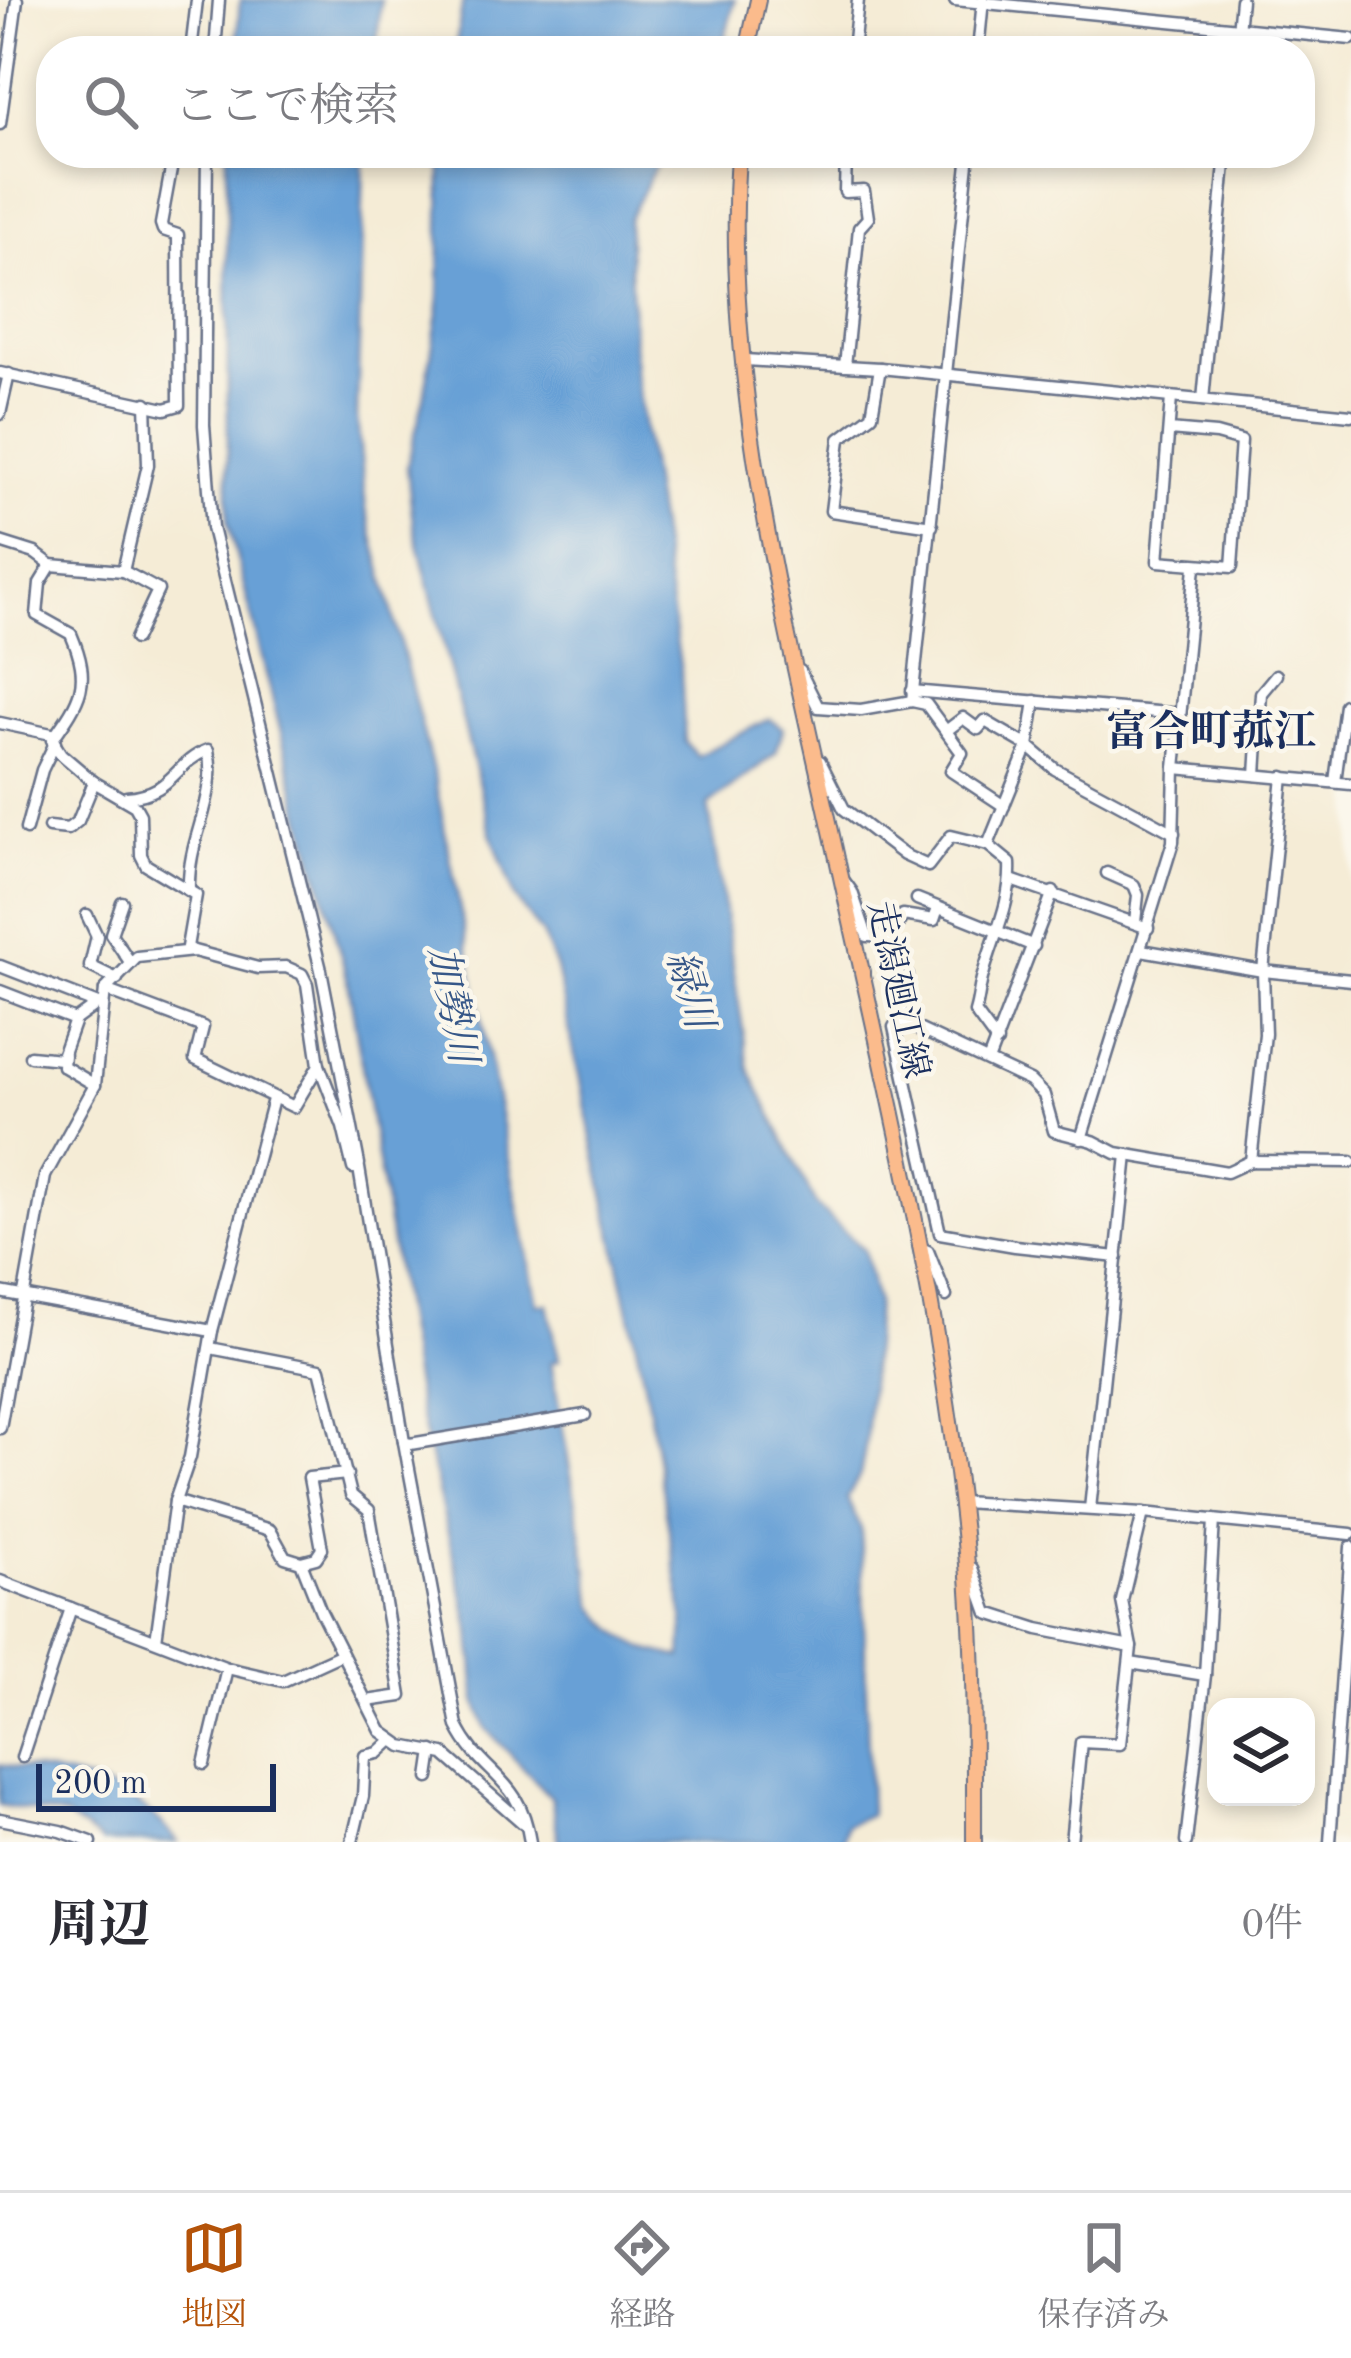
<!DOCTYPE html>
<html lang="ja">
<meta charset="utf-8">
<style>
body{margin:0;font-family:"Old Standard TT","Noto Serif JP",serif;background:#f2f2f3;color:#2b2b33}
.controls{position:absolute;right:36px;bottom:36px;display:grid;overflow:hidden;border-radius:24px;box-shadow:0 6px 18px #0003}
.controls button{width:108px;height:108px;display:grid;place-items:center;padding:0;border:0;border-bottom:3px solid #e1e1e2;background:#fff;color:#2b2b33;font:60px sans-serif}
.scale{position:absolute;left:36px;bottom:30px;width:240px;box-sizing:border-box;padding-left:12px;border:6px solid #1b2f5e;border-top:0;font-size:33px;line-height:42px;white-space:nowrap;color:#1b2f5e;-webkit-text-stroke:9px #fbf7ec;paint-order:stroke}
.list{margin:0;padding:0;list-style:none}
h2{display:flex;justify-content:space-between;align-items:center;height:156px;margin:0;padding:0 48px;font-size:51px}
h2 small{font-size:39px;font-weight:400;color:#7c7c81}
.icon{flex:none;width:66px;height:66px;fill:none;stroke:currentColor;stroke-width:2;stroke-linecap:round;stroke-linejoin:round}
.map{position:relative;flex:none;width:1351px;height:1842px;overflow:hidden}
.search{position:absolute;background:#fff;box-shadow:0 6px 18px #0003;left:36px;right:36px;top:36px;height:132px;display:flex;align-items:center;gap:30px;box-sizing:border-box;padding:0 42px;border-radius:48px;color:#7c7c81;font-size:45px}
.sheet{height:348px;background:#fff}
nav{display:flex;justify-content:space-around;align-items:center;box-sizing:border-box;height:168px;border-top:3px solid #e1e1e2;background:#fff;font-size:33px;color:#7c7c81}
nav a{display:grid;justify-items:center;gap:6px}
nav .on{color:#b45309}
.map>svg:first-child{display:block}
</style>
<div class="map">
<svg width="1351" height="1842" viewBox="0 0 1351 1842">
<rect width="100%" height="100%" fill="#fbf7ec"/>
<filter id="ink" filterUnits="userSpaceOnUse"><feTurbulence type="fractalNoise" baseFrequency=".00833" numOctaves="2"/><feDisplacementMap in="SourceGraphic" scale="24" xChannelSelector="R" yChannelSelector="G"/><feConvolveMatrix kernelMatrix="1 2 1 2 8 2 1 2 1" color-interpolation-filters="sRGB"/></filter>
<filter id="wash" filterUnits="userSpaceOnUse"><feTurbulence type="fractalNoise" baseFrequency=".004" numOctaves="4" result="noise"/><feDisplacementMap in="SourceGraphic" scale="48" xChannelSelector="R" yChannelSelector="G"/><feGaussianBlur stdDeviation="2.7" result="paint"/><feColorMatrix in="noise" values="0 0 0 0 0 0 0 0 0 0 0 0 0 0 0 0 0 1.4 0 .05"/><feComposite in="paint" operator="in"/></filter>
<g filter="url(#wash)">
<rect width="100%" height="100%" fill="#f5ecd6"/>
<g fill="#68a0d6" stroke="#42689a" stroke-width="3">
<path d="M240,0H381L376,51H236Z"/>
<path d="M463,0H735L721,51H455Z"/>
<path d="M227,153H364L357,417L366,509L434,775L537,1304H548L559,1360L551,1362L594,1606C617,1638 643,1653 682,1657L684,1620L646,1391L556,968L542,934L515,898L492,836L413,524L407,466L424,398L439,307L441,153H662L628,220L635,371L681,672L685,742L697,756L769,719L783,729L776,753L708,805L749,1069L816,1205L864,1250L876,1303L866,1442L860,1475L847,1498L861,1529L870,1814L846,1825L843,1842H559L551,1798L486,1728L476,1701L471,1631L419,1410L348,981L300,809L228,522Z"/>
<path d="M0,1765C72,1775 130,1781 178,1842H102L67,1817L0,1805Z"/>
</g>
</g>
<g filter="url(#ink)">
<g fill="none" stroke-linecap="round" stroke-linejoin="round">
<g stroke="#677188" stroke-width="15">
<g id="minor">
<path d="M955,0L1351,39"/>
<path d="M191,51L197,0"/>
<path d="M215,51L219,0"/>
<path d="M853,51L858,0"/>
<path d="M978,51L983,0"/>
<path d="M1236,51L1241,0"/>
<path d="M0,124L17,0"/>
<path d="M207,153L204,425L212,528L321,970L359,1164"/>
<path d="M745,360L880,368L1351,415"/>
<path d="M845,366L859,228L868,218L864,191L845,192L846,153"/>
<path d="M880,368L872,415L840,439L831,511L932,526"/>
<path d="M0,373L165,409L179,405L178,235L163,230L161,224L174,153"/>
<path d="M1203,400L1226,153"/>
<path d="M0,414L9,374"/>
<path d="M1169,430L1216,434L1241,441L1232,567L1158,561L1171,398"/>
<path d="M0,542L35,553L51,565L123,571L148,465L146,403"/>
<path d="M51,565L40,583L37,615L71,634C92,684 81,699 52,740L61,754L94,782L135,806L140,815L141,855L146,865L196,895L187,947L193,951"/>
<path d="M123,571L158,590L135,639"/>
<path d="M800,671L818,707L861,710L912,701L926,704L962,753L951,771L1004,806"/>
<path d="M912,691L1180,714"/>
<path d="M912,701L969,153"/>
<path d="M0,723L56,735"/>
<path d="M946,731L963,718L978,729L985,721L1028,746L1055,769L1174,833"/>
<path d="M820,761L844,809L904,855L928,866L951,836L988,845L1010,863C1012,903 993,937 983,975C979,987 979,1000 975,1012L997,1042"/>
<path d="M1175,768L1351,784"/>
<path d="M1256,775L1261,693L1276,675"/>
<path d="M1335,782L1345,705"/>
<path d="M126,797C174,794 173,763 208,750C219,799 187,838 189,889"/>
<path d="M49,827L68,829L78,821L94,782"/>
<path d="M26,829L42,770L55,743"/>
<path d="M988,845L1028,746L1035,701"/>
<path d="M1107,873L1134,885L1138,895L1135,922"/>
<path d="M1011,880L1148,928"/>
<path d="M844,881L852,892L867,936L891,937L903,915L934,920L938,908"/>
<path d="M917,899L1034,946"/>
<path d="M122,902L111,934L130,962"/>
<path d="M87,915L97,936L90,966L117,979"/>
<path d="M1141,950L1263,971L1351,980"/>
<path d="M0,966L103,1006"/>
<path d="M105,990L203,1027L195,1059L294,1107L319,1065"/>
<path d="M0,991L75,1020L97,1004"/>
<path d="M899,1020L908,976"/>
<path d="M64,1055L63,1066L95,1085"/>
<path d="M30,1056L61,1059L75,1020"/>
<path d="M988,1061L1053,892"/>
<path d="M1081,1139L1173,842L1175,768L1195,567"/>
<path d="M1251,1161L1265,1034L1263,971L1283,777"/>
<path d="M919,1247L928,1251L946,1296"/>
<path d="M1117,1257L1015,1246L940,1233L894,1027L899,1020L1030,1081L1044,1095L1054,1131L1093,1141L1116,1153L1227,1172L1251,1161L1351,1162"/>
<path d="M0,1292L212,1331"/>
<path d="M210,1348L320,1369L351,1495L369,1510L401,1696L367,1701"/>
<path d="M0,1428L45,1176L95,1085L105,990L137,957L194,951L258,968L286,967L302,974L307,984L319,1065L343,1127L353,1168H359L404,1442L410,1444L585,1415"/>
<path d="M404,1442L457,1726C483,1778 520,1775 530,1842"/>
<path d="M175,1501L270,1530L285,1557L301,1562L321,1612L381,1731L402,1746L444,1754L524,1824"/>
<path d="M961,1502L1143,1513L1351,1534"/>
<path d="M1090,1509L1127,1155"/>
<path d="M301,1562L316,1558L322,1549L309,1478L347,1474"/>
<path d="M972,1568L988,1613L1038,1629L1131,1647"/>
<path d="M0,1581L227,1668L283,1681L342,1654"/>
<path d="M156,1640L175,1501L190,1457L212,1331L273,1099"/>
<path d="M1130,1663L1205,1675"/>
<path d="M22,1757L71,1608"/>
<path d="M204,1764L227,1668"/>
<path d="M429,1778L433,1751"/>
<path d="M0,1819L61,1831L91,1842"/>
<path d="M352,1842L363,1796L365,1756L378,1753L391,1741"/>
<path d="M1071,1842L1081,1742L1120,1744L1131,1647L1122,1601L1143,1513"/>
<path d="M1186,1842L1205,1675L1214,1520"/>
<path d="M1330,1842L1351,1547"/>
</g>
</g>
<g stroke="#677188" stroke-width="18">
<g id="major">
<path d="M747,51L758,0"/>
<path d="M738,153C722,393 791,644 841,877C890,1100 944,1325 966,1553C975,1649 974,1745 974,1842"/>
</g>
</g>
<use href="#minor" stroke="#fff" stroke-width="10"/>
<use href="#major" stroke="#fbbb8c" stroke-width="14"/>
</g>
</g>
<g text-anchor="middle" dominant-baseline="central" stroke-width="9" stroke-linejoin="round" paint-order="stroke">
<g font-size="36" fill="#1b2f5e" stroke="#fbf7ec">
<text transform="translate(896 990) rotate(78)">走潟廻江線</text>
</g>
<g font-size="39" font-style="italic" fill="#365788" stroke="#fbf7ec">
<text transform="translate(688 990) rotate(74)">緑川</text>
<text transform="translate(451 1005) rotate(79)">加勢川</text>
</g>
<g font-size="42" font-weight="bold" fill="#1b2f5e" stroke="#fbf7ec">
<text x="1211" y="734">富合町菰江</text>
</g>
</g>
</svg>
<div class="controls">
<button><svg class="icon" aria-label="layers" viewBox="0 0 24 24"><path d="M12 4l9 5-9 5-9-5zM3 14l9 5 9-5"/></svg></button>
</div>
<div class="scale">200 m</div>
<div class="search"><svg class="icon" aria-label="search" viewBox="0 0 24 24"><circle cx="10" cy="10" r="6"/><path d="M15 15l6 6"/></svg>ここで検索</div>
</div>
<section class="sheet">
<h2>周辺<small>0件</small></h2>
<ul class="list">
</ul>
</section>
<nav>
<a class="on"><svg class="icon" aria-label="map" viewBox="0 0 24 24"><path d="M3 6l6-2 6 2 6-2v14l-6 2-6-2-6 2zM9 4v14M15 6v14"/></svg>地図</a>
<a><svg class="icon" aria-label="directions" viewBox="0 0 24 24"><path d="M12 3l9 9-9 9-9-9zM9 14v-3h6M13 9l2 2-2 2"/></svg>経路</a>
<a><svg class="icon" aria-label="saved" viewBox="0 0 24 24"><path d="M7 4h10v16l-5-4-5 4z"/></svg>保存済み</a>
</nav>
